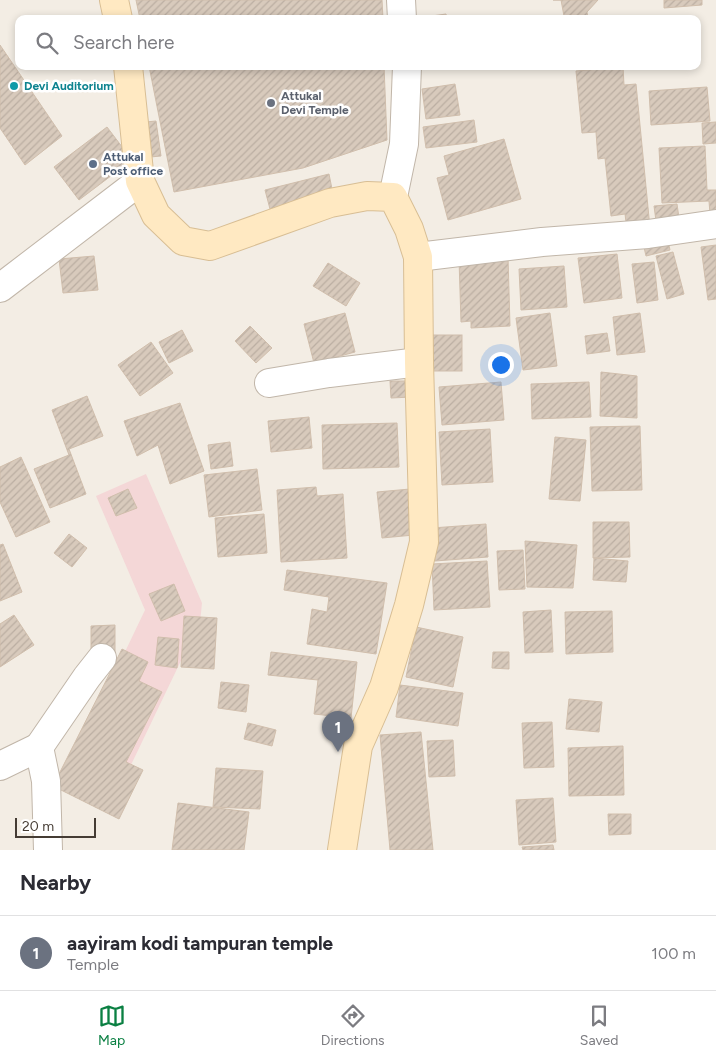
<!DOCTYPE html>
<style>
body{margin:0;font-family:Figtree,sans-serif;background:#f7f7f7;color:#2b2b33}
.scale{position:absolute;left:15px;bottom:12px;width:81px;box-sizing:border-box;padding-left:5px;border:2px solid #453c34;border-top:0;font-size:14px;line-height:18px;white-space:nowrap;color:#453c34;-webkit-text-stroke:4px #fff;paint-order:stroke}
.you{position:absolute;left:500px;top:364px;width:18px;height:18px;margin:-12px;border:4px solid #fff;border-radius:50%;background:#1a73e8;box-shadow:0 0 0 8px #1a73e833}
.badge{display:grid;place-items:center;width:32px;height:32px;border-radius:50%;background:#0b8043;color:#fff;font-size:16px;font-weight:700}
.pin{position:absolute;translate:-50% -41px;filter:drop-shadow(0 1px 2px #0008)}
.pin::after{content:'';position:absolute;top:26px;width:18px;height:15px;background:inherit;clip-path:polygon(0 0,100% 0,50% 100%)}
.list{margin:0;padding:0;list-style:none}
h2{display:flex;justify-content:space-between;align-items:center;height:65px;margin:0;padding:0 20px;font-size:21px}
h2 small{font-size:16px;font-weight:400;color:#7c7c81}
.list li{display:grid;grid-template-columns:32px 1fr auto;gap:15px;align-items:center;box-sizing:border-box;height:75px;padding:0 20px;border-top:1px solid #e1e1e2}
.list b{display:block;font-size:19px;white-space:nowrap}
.list p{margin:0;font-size:16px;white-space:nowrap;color:#7c7c81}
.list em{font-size:16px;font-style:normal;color:#7c7c81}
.icon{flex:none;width:28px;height:28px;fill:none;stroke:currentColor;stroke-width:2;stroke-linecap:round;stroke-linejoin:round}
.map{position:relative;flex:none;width:716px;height:850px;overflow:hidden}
.search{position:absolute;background:#fff;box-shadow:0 2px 8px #0003;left:15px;right:15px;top:15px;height:55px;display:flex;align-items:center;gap:12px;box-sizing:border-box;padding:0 18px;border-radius:10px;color:#7c7c81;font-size:19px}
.sheet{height:140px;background:#fff}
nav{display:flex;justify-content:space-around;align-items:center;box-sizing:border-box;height:70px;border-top:1px solid #e1e1e2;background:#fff;font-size:14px;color:#7c7c81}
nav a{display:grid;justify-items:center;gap:2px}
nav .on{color:#0b8043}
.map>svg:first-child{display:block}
</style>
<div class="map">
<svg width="716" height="850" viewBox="0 0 716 850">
<defs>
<pattern id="building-hatch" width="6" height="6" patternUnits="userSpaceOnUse" patternTransform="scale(1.25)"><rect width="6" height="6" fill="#d8cabc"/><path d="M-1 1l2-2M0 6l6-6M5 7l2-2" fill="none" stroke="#bbaea2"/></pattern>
</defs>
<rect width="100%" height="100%" fill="#f3ede4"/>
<path fill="#f4d7d7" d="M146,474L202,603L201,613L200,621L118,792L69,769L145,610L96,496Z"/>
<g fill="url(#building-hatch)" stroke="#d0beac">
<path d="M136,0H382L383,19H140Z"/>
<path d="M553,0H598L587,12L588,19H572V15L564,16L561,0Z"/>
<path d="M664,0H702V5L664,8Z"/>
<path d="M446,14L447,19H410Z"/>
<path d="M0,45L62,136L25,165L0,128Z"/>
<path d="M149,66H384L387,140L303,168L174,192Z"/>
<path d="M623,67L624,85L636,84L650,228L627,230L625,214L611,216L605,158L598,159L596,132L582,133L576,71Z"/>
<path d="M455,84L460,115L426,119L422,89Z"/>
<path d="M707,87L710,121L651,125L649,91Z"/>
<path d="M474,120L477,142L426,148L423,127Z"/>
<path d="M156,121L161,156L150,157L146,122Z"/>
<path d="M716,122V143L703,144L702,123Z"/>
<path d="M107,127L132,160L79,200L54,167Z"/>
<path d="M504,139L521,199L448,220L437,178L449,175L444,156Z"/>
<path d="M705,146L707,190H716V214H710L709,201L662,203L659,148Z"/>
<path d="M329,174L333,194L270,209L265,190Z"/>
<path d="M677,204L680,225L657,228L654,206Z"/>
<path d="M667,237L670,250L646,256L643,243Z"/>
<path d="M716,245V299L708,300L701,247Z"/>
<path d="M673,252L684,294L667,299L656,256Z"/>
<path d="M617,254L622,298L584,303L578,258Z"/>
<path d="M94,256L98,290L63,293L59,259Z"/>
<path d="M508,257L510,326L471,328V321L461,322L459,259Z"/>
<path d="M654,262L658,300L637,303L632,264Z"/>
<path d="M328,263L360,283L346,306L313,286Z"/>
<path d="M564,266L567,307L521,310L519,269Z"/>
<path d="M345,313L355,352L314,363L304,324Z"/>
<path d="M550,313L557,366L523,370L516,318Z"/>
<path d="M640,313L645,352L617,355L613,317Z"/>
<path d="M250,326L272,348L256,363L235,341Z"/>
<path d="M182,330L193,351L169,363L159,342Z"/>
<path d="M607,333L610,351L587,354L585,336Z"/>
<rect x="432" y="335" width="30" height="36"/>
<path d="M151,342L173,373L140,396L118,365Z"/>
<path d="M601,372L637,376V418L600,416Z"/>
<path d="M390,381H411L412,397L391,398Z"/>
<path d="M501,382L504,420L442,425L439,387Z"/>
<path d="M589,382L591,417L532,419L531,384Z"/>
<path d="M87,396L103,436L69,449L86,494L50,508L34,469L69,455L52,410Z"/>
<path d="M180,403L204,471L170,484L158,445L137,456L124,421Z"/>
<path d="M309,417L312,448L271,452L268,421Z"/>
<path d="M397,423L399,467L323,469L322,425Z"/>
<path d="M640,426L642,490L592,491L590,427Z"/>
<path d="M490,429L493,482L442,485L439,432Z"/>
<path d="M555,437L586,440L580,501L549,499Z"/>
<path d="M230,442L233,466L211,469L208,445Z"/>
<path d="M21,457L50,522L16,537L0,502V467Z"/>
<path d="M257,469L262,510L209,517L204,475Z"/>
<path d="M316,487L317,496L343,494L347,558L281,562L277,490Z"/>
<path d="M128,489L137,508L116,516L108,498Z"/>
<path d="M410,489L414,535L382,538L377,492Z"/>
<path d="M264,514L267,553L218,557L215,518Z"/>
<path d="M593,522H629L630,557L593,558Z"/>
<path d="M486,524L488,557L435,561L432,528Z"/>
<path d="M69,534L87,548L72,567L54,553Z"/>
<path d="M525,541L577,545L573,588L527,587Z"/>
<path d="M3,544L22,592L0,601V545Z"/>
<path d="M523,550L525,589L499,590L497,551Z"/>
<path d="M594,558L628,561L626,582L593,580Z"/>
<path d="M487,561L490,607L434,610L432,564Z"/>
<path d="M287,570L387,583L376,654L307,644L312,609L327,612L329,597L284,590Z"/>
<path d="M174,584L185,611L161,621L149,594Z"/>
<path d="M551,610L553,652L525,653L523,612Z"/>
<path d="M612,611L613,652L566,654L565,612Z"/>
<path d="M14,615L34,645L0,667V624Z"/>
<path d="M184,616L217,618L214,669L181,667Z"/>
<path d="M115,625V653L91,654V626Z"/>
<path d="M416,627L463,637L453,687L406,677Z"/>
<path d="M158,637L179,639L177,668L155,665Z"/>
<path d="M122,649L148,662L139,681L162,692L126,762L143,770L119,819L53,786Z"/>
<path d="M271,652L357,662L351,718L314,714L318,680L268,675Z"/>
<path d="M493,652H509V669L492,668Z"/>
<path d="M221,682L249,685L246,712L218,708Z"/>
<path d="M400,685L463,693L458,726L396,717Z"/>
<path d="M569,699L602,702L599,732L566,729Z"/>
<path d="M552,722L554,767L524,768L522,723Z"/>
<path d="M248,723L276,730L272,746L244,739Z"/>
<path d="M421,732L433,850H390L380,735Z"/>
<path d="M453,740L455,776L429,777L427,741Z"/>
<path d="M623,746L624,795L569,796L568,748Z"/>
<path d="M216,768L263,771L260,809L213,807Z"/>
<path d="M553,798L556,842L519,845L516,800Z"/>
<path d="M178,803L249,812L244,850H172Z"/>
<path d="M608,814H631V834L609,835Z"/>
<path d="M553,845L554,850H523L522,847Z"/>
</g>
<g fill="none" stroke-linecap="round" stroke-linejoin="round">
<g stroke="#c1b6a9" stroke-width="30">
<g id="street">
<path d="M401,0L402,19"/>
<path d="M393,197L404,144L407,66"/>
<path d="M418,257L542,242L648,234L716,224"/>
<path d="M0,288L140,181"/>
<path d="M269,383L329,373L419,362"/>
<path d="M0,766L39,747"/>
<path d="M48,850L46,781L39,747L87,677L102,658"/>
</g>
</g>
<g stroke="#d8be94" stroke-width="30">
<g id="secondary">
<path d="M114,0L118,19"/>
<path d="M128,66L140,181L156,215L183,241L210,246L330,203L367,196L393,197L409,229L418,257L419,362L424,542L409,605L384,687L358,746L342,850"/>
</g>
</g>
<use href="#street" stroke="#fff" stroke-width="28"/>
<use href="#secondary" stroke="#ffe9c2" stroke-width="28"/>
</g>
<circle fill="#0f9aa8" stroke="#fff" stroke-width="2" cx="14" cy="86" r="5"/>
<circle fill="#6b7280" stroke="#fff" stroke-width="2" cx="271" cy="103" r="5"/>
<circle fill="#5c6f8a" stroke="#fff" stroke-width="2" cx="93" cy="164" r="5"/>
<g text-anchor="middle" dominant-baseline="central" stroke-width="5" stroke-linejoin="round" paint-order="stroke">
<g font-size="12" font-weight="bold" fill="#0d838f" stroke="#fff" text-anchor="start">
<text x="24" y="86">Devi Auditorium</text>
</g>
<g font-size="12" font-weight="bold" fill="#5b616d" stroke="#fff" text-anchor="start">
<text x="281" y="96">Attukal<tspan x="281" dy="14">Devi Temple</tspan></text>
</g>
<g font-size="12" font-weight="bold" fill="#4e5e75" stroke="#fff" text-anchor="start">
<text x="103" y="157">Attukal<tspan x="103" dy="14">Post office</tspan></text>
</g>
</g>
</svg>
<div class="scale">20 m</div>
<div class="you"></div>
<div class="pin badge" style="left:338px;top:752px;background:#6b7280">1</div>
<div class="search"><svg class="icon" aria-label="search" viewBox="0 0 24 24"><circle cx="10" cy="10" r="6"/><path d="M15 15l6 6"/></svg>Search here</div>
</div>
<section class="sheet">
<h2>Nearby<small></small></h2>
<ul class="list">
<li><span class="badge" style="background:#6b7280">1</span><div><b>aayiram kodi tampuran temple</b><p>Temple</p></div><em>100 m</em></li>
</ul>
</section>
<nav>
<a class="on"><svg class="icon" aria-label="map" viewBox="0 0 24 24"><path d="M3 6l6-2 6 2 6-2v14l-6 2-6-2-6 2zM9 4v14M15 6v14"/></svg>Map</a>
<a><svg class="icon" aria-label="directions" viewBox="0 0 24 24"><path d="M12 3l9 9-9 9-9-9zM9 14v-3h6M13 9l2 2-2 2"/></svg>Directions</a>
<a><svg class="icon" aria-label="saved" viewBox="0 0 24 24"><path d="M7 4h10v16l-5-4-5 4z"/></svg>Saved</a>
</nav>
